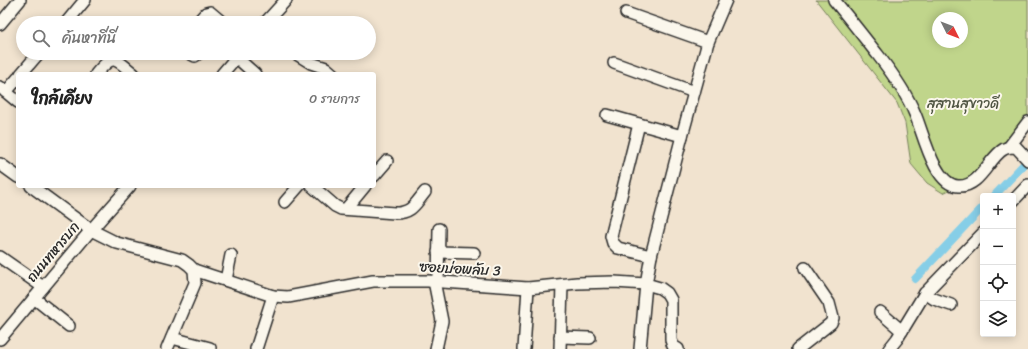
<!DOCTYPE html>
<html lang="th">
<meta charset="utf-8">
<style>
body{margin:0;font-family:Sriracha,"Playpen Sans Thai",sans-serif;background:#f6f6f6;color:#222}
.controls{position:absolute;right:12px;bottom:12px;display:grid;overflow:hidden;border-radius:4px;box-shadow:0 2px 10px #0003}
.controls button{width:36px;height:36px;display:grid;place-items:center;padding:0;border:0;border-bottom:1px solid #e0e0e0;background:#fff;color:#222;font:20px sans-serif}
.compass{position:absolute;left:932px;top:12px;width:36px;height:36px;border-radius:50%;background:#fff;box-shadow:0 2px 10px #0003;rotate:132deg}
.list{margin:0;padding:0;list-style:none}
h2{display:flex;justify-content:space-between;align-items:center;height:52px;margin:0;padding:0 16px;font-size:17px}
h2 small{font-size:13px;font-weight:400;color:#767676}
.icon{flex:none;width:22px;height:22px;fill:none;stroke:currentColor;stroke-width:2;stroke-linecap:round;stroke-linejoin:round}
.map{position:relative;flex:none;width:1028px;height:349px;overflow:hidden}
.search{position:absolute;background:#fff;box-shadow:0 2px 10px #0003;left:16px;top:16px;width:360px;height:44px;display:flex;align-items:center;gap:10px;box-sizing:border-box;padding:0 14px;border-radius:22px;color:#767676;font-size:15px}
.panel{position:absolute;background:#fff;box-shadow:0 2px 10px #0003;left:16px;top:72px;width:360px;height:116px;border-radius:4px}
.map>svg:first-child{display:block}
</style>
<div class="map">
<svg width="1028" height="349" viewBox="0 0 1028 349">
<rect width="100%" height="100%" fill="#f1e3cf"/>
<filter id="ink" filterUnits="userSpaceOnUse"><feTurbulence type="fractalNoise" baseFrequency=".025" numOctaves="2"/><feDisplacementMap in="SourceGraphic" scale="8" xChannelSelector="R" yChannelSelector="G"/><feConvolveMatrix kernelMatrix="1 2 1 2 8 2 1 2 1" color-interpolation-filters="sRGB"/></filter>
<g filter="url(#ink)">
<path fill="#c0d58b" stroke="#76805b" fill-rule="evenodd" d="M816,0H1028V130L984,172L958,186L943,193L927,183L911,164L905,123L897,103ZM938,18H962V42H938Z"/>
<g fill="none" stroke-linecap="round" stroke-linejoin="round">
<g stroke="#86cee7" stroke-width="8">
<path d="M994,196L1025,163"/>
<path d="M915,279L983,207"/>
</g>
<g stroke="#2b2b2b" stroke-width="14">
<g id="minor">
<path d="M834,0C849,18 863,36 878,55C892,73 906,92 915,114C923,132 934,185 958,186C980,188 989,157 1004,149C1008,147 1011,147 1016,147L1028,160"/>
<path d="M626,13L708,42"/>
<path d="M66,23L85,0"/>
<path d="M197,23L206,13L210,12L223,23"/>
<path d="M265,23L286,0"/>
<path d="M0,24L20,0"/>
<path d="M189,53L195,56L199,53"/>
<path d="M295,53L311,63L326,68L333,74"/>
<path d="M236,57L255,74"/>
<path d="M614,63L694,92"/>
<path d="M21,74L39,53"/>
<path d="M96,74C114,53 114,58 134,74"/>
<path d="M222,74L240,53"/>
<path d="M0,87L18,102"/>
<path d="M6,92L18,78"/>
<path d="M607,115L682,136"/>
<path d="M639,124L611,236L613,243L618,248L651,256"/>
<path d="M1009,147L1028,122"/>
<path d="M0,164L18,177"/>
<path d="M374,176L387,161"/>
<path d="M31,186L91,230L117,243L182,260L189,265L194,270L195,283L167,349"/>
<path d="M312,186L335,206L341,209L395,213C412,213 415,204 425,192"/>
<path d="M1013,201L1028,185"/>
<path d="M285,202L299,186"/>
<path d="M346,209L365,186"/>
<path d="M438,252L474,253"/>
<path d="M0,257L43,287"/>
<path d="M194,270L273,296L288,297L373,281H428L528,288L577,283L614,282L646,284L660,288L667,293L671,300V340L673,346L678,349"/>
<path d="M226,280L231,255"/>
<path d="M434,281L442,321L436,349"/>
<path d="M438,281L439,229"/>
<path d="M925,293L934,299L951,305"/>
<path d="M34,298L69,326"/>
<path d="M880,312L902,331"/>
<path d="M560,337L590,338"/>
<path d="M172,338L210,348"/>
<path d="M0,339L91,230L130,186"/>
<path d="M256,349L273,296"/>
<path d="M524,349L528,288"/>
<path d="M560,349L562,285"/>
<path d="M640,349L646,284L651,256L682,136L708,42L726,0"/>
<path d="M798,349L831,323L833,318L829,303L805,268"/>
<path d="M889,349L897,339L925,293L983,233"/>
</g>
</g>
<use href="#minor" stroke="#fbf7ec" stroke-width="11"/>
</g>
</g>
<g text-anchor="middle" dominant-baseline="central" stroke-width="4" stroke-linejoin="round" paint-order="stroke">
<g font-size="14" fill="#505643" stroke="#fbf7ec">
<text x="963" y="103">สุสานสุขาวดี</text>
</g>
<g font-size="14" fill="#2b2b2b" stroke="#fbf7ec">
<text transform="translate(53 252) rotate(-50)">ถนนทหารบก</text>
<text transform="translate(460 269) rotate(3)">ซอยบ่อพลับ 3</text>
</g>
</g>
</svg>
<div class="controls">
<button>+</button>
<button>−</button>
<button><svg class="icon" aria-label="locate" viewBox="0 0 24 24"><circle cx="12" cy="12" r="6"/><path d="M12 2v4M12 18v4M2 12h4M18 12h4"/></svg></button>
<button><svg class="icon" aria-label="layers" viewBox="0 0 24 24"><path d="M12 4l9 5-9 5-9-5zM3 14l9 5 9-5"/></svg></button>
</div>
<svg class="compass" viewBox="-18 -18 36 36"><path d="M0-13l5 13h-10z" fill="#e53935"/><path d="M0 13l5-13h-10z" fill="#767676"/></svg>
<div class="search"><svg class="icon" aria-label="search" viewBox="0 0 24 24"><circle cx="10" cy="10" r="6"/><path d="M15 15l6 6"/></svg>ค้นหาที่นี่</div>
<section class="panel">
<h2>ใกล้เคียง<small>0 รายการ</small></h2>
<ul class="list">
</ul>
</section>
</div>
